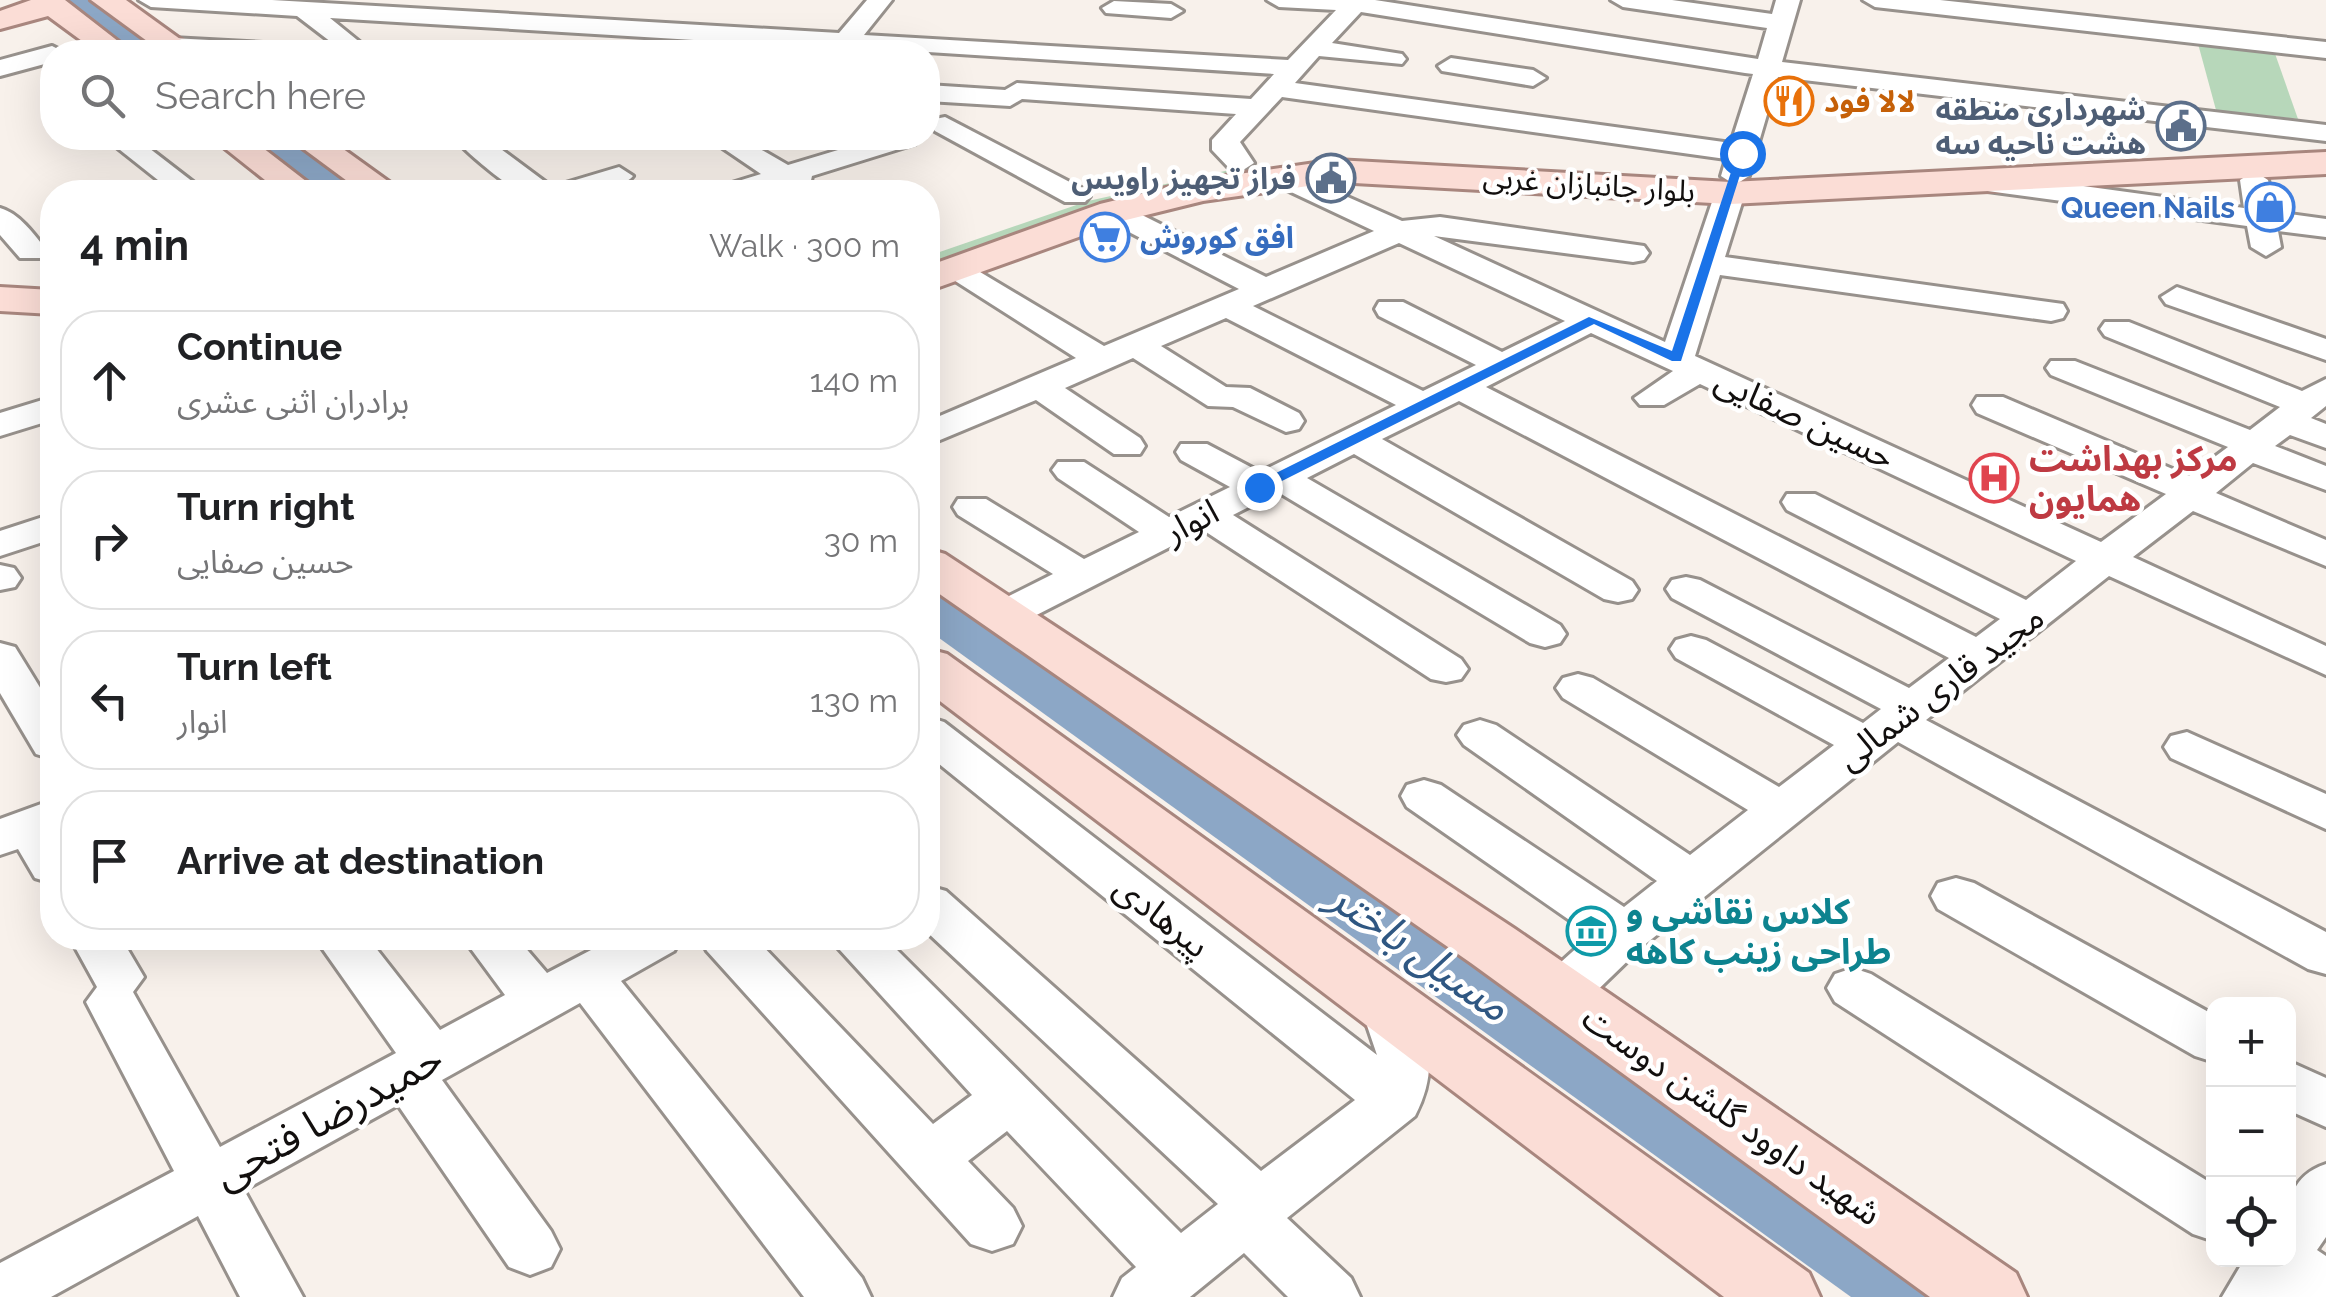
<!DOCTYPE html>
<meta charset="utf-8">
<style>
body{margin:0;font-family:Raleway,"Noto Sans Arabic",sans-serif;background:#f2f2f2;color:#202124}
.controls{position:absolute;right:30px;bottom:30px;display:grid;overflow:hidden;border-radius:20px;box-shadow:0 10px 40px #0002}
.controls button{width:90px;height:90px;display:grid;place-items:center;padding:0;border:0;border-bottom:2px solid #e0e0e0;background:#fff;color:#202124;font:50px sans-serif}
.stop{position:absolute;width:30px;height:30px;margin:-22px;border:8px solid #1a73e8;border-radius:50%;background:#fff}
.stop.end{background:#1a73e8;border-color:#fff;box-shadow:0 2px 10px #0008}
.list{margin:0;padding:0;list-style:none}
h2{display:flex;justify-content:space-between;align-items:center;height:130px;margin:0;padding:0 40px;font-size:42px}
h2 small{font-size:32px;font-weight:400;color:#757577}
.list li{display:grid;grid-template-columns:65px 1fr auto;gap:30px;align-items:center;box-sizing:border-box;height:140px;margin:0 20px 20px;padding:0 20px;border:2px solid #e0e0e0;border-radius:40px}
.list b{display:block;font-size:38px;white-space:nowrap}
.list p{margin:0;font-size:32px;white-space:nowrap;color:#757577}
.list em{font-size:32px;font-style:normal;color:#757577}
.icon{flex:none;width:55px;height:55px;fill:none;stroke:currentColor;stroke-width:2;stroke-linecap:round;stroke-linejoin:round}
.map{position:relative;flex:none;width:2326px;height:1297px;overflow:hidden}
.search{position:absolute;background:#fff;box-shadow:0 10px 40px #0002;left:40px;top:40px;width:900px;height:110px;display:flex;align-items:center;gap:25px;box-sizing:border-box;padding:0 35px;border-radius:40px;color:#757577;font-size:38px}
.panel{position:absolute;background:#fff;box-shadow:0 10px 40px #0002;left:40px;top:180px;width:900px;height:770px;border-radius:40px}
.map>svg:first-child{display:block}
</style>
<div class="map">
<svg width="2326" height="1297" viewBox="0 0 2326 1297">
<rect width="100%" height="100%" fill="#f8f1eb"/>
<g fill="#b7d7ba">
<path d="M2197,40L2273,48L2298,119L2216,110Z"/>
<path d="M1234,169L1246,177L1043,227L928,267V256L1088,201Z"/>
</g>
<path fill="#95b598" d="M2326,150V156L1776,181L1788,178Z"/>
<g fill="none" stroke-linecap="round" stroke-linejoin="round">
<g fill="#8ca7c6" fill-rule="evenodd">
<path d="M61,0H97L171,52H134Z"/>
<path d="M254,138H295L365,192H322Z"/>
<path d="M928,589L947,594L1941,1272L1953,1297H1851L928,630Z"/>
</g>
<g stroke="#97918c" stroke-width="6">
<g id="minor">
<path d="M139,0H272L839,33L867,0H892L864,35L1288,60L1336,10L1279,7L1267,0H1375L1758,59L1767,28L1623,7L1611,0H1672L1772,14L1776,0H1800L1782,62L2326,125V141L1778,77L1749,176L1735,185L1721,176L1726,159L1282,97L1240,142L1254,163L1240,172L1230,169L1212,150V140L1236,114L1022,99L1010,106L928,101V85L1005,90L1017,83L1251,99L1274,74L928,52H825L827,48L330,18L372,52H344L297,16L151,7ZM1361,12L1745,73L1753,74L1731,143L1295,83L1319,56L1402,64L1406,59L1402,54L1332,43Z"/>
<path d="M1863,0H1940L2326,42V58L1875,7Z"/>
<path d="M1114,1L1171,4L1183,11L1171,18L1106,13L1102,8Z"/>
<path d="M172,38L281,44L294,52L163,51L159,46L163,41Z"/>
<path d="M52,46L64,52H52V62L0,76V60Z"/>
<path d="M1451,58L1533,70L1546,78L1533,86L1442,71L1438,66Z"/>
<path d="M945,117L1085,190L1090,196L1085,202H1065L935,131L931,125L935,119Z"/>
<path d="M105,138H136L206,192H173Z"/>
<path d="M455,138H486L552,187L619,167L633,176C621,193 541,199 521,192C507,186 464,151 455,138Z"/>
<path d="M708,138H741L788,165L878,138H919L915,144L812,176L810,185L718,192L722,186L761,174Z"/>
<path d="M1282,168L1402,221L1440,217L1644,246L1649,253L1644,260L1633,262L1434,236L1665,342L1715,193L1730,184L1745,193L1725,257L2063,304L2067,311L2063,318L2051,321L1720,275L1695,356L2101,542L2166,494L1977,413L1972,405L1977,397H2003L2189,476L2228,447L2051,375L2046,368L2051,361H2075L2250,430L2280,407L2105,336L2100,329L2105,322H2129L2302,391L2326,379V406L2311,418L2326,424V448L2290,435L2275,446L2326,466V490L2253,463L2216,493L2326,540V566L2193,511L2133,557L2326,646V675L2109,576L1926,720L2326,932V974L2308,969L1898,742L1643,946L1579,1008L1560,1014L1541,1008L1534,994L1541,980L1591,935L1407,807L1401,796L1407,785L1424,780L1441,785L1624,907L1657,881L1464,745L1457,735L1464,725L1480,720L1496,725L1690,855L1748,810L1563,698L1556,688L1563,678L1578,674L1593,678L1779,787L1834,745L1676,658L1670,649L1676,640L1691,636L1706,640L1863,723L1881,709L1672,598L1666,589L1672,580L1686,577L1700,580L1909,688L1949,658L1459,401L1382,439L1632,581L1638,590L1632,599L1618,602L1604,599L1354,454L1307,478L1560,625L1566,634L1560,643L1545,647L1530,643L1278,492L1233,515L1461,659L1468,669L1461,679L1446,682L1431,679L1203,530L1017,625L1002,629L987,625L981,616L987,607L1053,574L958,515L953,507L958,499H986L1084,559L1139,532L1058,478L1052,470L1058,462H1084L1169,517L1230,487L1181,460L1176,452L1181,444H1207L1260,472L1396,405L1226,318L1161,346L1226,387L1250,388L1299,413L1304,421L1299,429L1286,432L1233,407L1208,406L1133,358L1065,388L1140,438L1145,446L1140,454H1114L1036,400L928,445V421L1076,358L938,270L943,263H965L1104,346L1239,289L1102,218L1098,212L1102,206H1124L1266,277L1374,231L1272,183L1268,177L1272,171ZM1399,243L1565,321L1502,352L1403,302H1379L1375,309L1379,316L1476,365L1423,391L1253,306ZM1591,333L1673,371L1634,398L1640,405H1664L1700,384L2076,561L2026,600L1815,494H1787L1782,502L1787,510L2000,619L1976,637L1486,387Z"/>
<path d="M2254,171L2268,180L2275,212L2326,219V237L2278,231L2281,247L2266,256L2251,247L2247,226L1980,190L1966,181L1980,172L2244,208L2240,180Z"/>
<path d="M0,208C19,213 35,235 47,251L42,258H20L0,235Z"/>
<path d="M2177,287L2326,339V360L2166,304L2161,297Z"/>
<path d="M52,397V420L0,436V413Z"/>
<path d="M52,514V539L0,556V531Z"/>
<path d="M0,565L14,568L21,578L15,587L0,590Z"/>
<path d="M0,643L15,647L52,707V759L36,754L0,693Z"/>
<path d="M928,717L944,722L1377,1055L1359,1002L1366,988L1385,982L1404,988C1429,1034 1440,1067 1415,1116L1287,1218L1351,1278L1360,1297H1288L1244,1253L1190,1297H1113L1122,1278L1136,1267L1007,1131L968,1161L1013,1208L1022,1226L1013,1244L992,1251L971,1244L707,951L700,938H755L933,1124L972,1095L829,938H885L1181,1233L1218,1204L928,933V886L946,891L1261,1171L1355,1100L928,755Z"/>
<path d="M2187,732L2326,794V829L2171,758L2164,747L2171,736Z"/>
<path d="M52,800V883L35,878L18,849L0,855V819Z"/>
<path d="M1956,878L1974,883L2214,1015V1062L2195,1056L1938,909L1931,896L1938,883Z"/>
<path d="M70,938H121L144,977L133,992L220,1147L396,1053L315,938H368L440,1030L505,995L463,938H517L547,973L614,938H681L674,951L621,981L862,1278L871,1297H804L580,1003L442,1080L551,1231L560,1249L551,1267L530,1275L509,1267L398,1105L244,1190L303,1297H240L198,1216L51,1297H0V1263L174,1171L86,1002L97,987Z"/>
<path d="M1853,968L1871,974L2214,1185V1241L2193,1234L1835,1002L1827,988L1835,974Z"/>
<path d="M2288,1061L2326,1078V1127L2288,1110Z"/>
<path d="M2326,1164V1237L2317,1250L2326,1256V1297H2222L2244,1260H2288C2288,1218 2281,1179 2326,1164Z"/>
</g>
</g>
<g stroke="#a8867e" stroke-width="6">
<g id="major">
<path d="M31,0H65L132,52H97L48,16L0,29V11Z"/>
<path d="M91,0H126L198,52H162Z"/>
<path d="M212,138H250L320,192H280Z"/>
<path d="M289,138H328L403,192H362Z"/>
<path d="M2326,152V174L1730,204L1336,182L1203,201L1126,220L928,291V266L1100,204L1203,179L1336,160L1730,182Z"/>
<path d="M0,287L52,290V314L0,311Z"/>
<path d="M928,549L945,554L1515,929L2016,1273L2027,1297H1930L1471,963L928,586Z"/>
<path d="M928,649L947,654L1809,1273L1820,1297H1724L928,692Z"/>
</g>
</g>
<use href="#minor" fill="#fff" fill-rule="evenodd"/>
<use href="#major" fill="#fbddd6" fill-rule="evenodd"/>
</g>
<path fill="#1a73e8" d="M1738,151L1747,153L1681,361H1672L1594,324L1264,490H1254V484L1589,317L1672,351Z"/>
<defs>
<g id="restaurant-ring" transform="scale(2.5)"><circle r="9.5" fill="#fff" stroke="#e8710a" stroke-width="1.5"/><path d="M-5-6h1v4h1v-4h1v4h1v-4h1v5L-1.5 .5V6h-2V.5L-5-1ZM5-6V6H3V1.5H1.5Q1.5-4 5-6Z" fill="#e8710a"/></g>
<g id="civic-ring" transform="scale(2.5)"><circle r="9.5" fill="#fff" stroke="#5c6f8a" stroke-width="1.5"/><path d="M-.6-6.5H3V-4.5H.6V-3L4-1V1h2V6H-6V1h2V-1L-.6-3ZM-1.2 2.5V6h2.4V2.5Z" fill="#5c6f8a"/></g>
<g id="shop-ring" transform="scale(2.5)"><circle r="9.5" fill="#fff" stroke="#3f7fe0" stroke-width="1.5"/><path d="M-5-2.5h2.3a2.7 3.5 0 0 1 5.4 0H5L5.5 6h-11ZM-1.5-2.5h3a1.5 2.3 0 0 0-3 0Z" fill="#3f7fe0"/></g>
<g id="supermarket-ring" transform="scale(2.5)"><circle r="9.5" fill="#fff" stroke="#3f7fe0" stroke-width="1.5"/><path d="M-6-5.5h2.5l.6 2H6L4.5 2H-2.5L-4.4-4H-6ZM-1.5 3.2a1.3 1.3 0 1 0 .1 0ZM3 3.2a1.3 1.3 0 1 0 .1 0Z" fill="#3f7fe0"/></g>
<g id="hospital-ring" transform="scale(2.5)"><circle r="9.5" fill="#fff" stroke="#e0444e" stroke-width="1.5"/><path d="M-5-5h3v3.5h4V-5h3V5h-3V1.5h-4V5h-3Z" fill="#e0444e"/></g>
<g id="museum-ring" transform="scale(2.5)"><circle r="9.5" fill="#fff" stroke="#0f9aa8" stroke-width="1.5"/><path d="M0-6L6-3V-2H-6V-3ZM-5-1h2V3h-2ZM-1-1h2V3h-2ZM3-1h2V3H3ZM-6 4H6V6H-6Z" fill="#0f9aa8"/></g>
</defs>
<g fill-rule="evenodd">
<use href="#restaurant-ring" x="1789" y="101"/>
<use href="#civic-ring" x="2181" y="126"/>
<use href="#civic-ring" x="1331" y="178"/>
<use href="#shop-ring" x="2270" y="207"/>
<use href="#supermarket-ring" x="1105" y="237"/>
<use href="#hospital-ring" x="1994" y="478"/>
<use href="#museum-ring" x="1591" y="931"/>
</g>
<g text-anchor="middle" dominant-baseline="central" stroke-width="9" stroke-linejoin="round" paint-order="stroke">
<g font-size="30" font-weight="bold" fill="#c56008" stroke="#fff" text-anchor="start">
<text x="1824" y="101">لالا فود</text>
</g>
<g font-size="30" font-weight="bold" fill="#4e5e75" stroke="#fff" text-anchor="end">
<text x="2146" y="109">شهرداری منطقه<tspan x="2146" dy="34">هشت ناحیه سه</tspan></text>
<text x="1296" y="178">فراز تجهیز راویس</text>
</g>
<g font-size="30" fill="#120f0e" stroke="#fff">
<text transform="translate(1589 184) rotate(4)">بلوار جانبازان غربی</text>
</g>
<g font-size="30" font-weight="bold" fill="#366cbe" stroke="#fff" text-anchor="end">
<text x="2235" y="207">Queen Nails</text>
<text x="1140" y="237" text-anchor="start">افق کوروش</text>
</g>
<g font-size="35" fill="#120f0e" stroke="#fff">
<text transform="translate(1805 418) rotate(25)">حسین صفایی</text>
<text transform="translate(1191 521) rotate(-27)">انوار</text>
<text transform="translate(1940 687) rotate(-37)">مجید قاری شمالی</text>
<text transform="translate(1162 916) rotate(38)">پیرهادی</text>
<text transform="translate(1732 1115) rotate(35)">شهید داوود گلشن دوست</text>
</g>
<g font-size="35" font-weight="bold" fill="#be3a42" stroke="#fff" text-anchor="start">
<text x="2029" y="458">مرکز بهداشت<tspan x="2029" dy="40">همایون</tspan></text>
</g>
<g font-size="35" font-weight="bold" fill="#0d838f" stroke="#fff" text-anchor="start">
<text x="1626" y="911">کلاس نقاشی و<tspan x="1626" dy="40">طراحی زینب کاهه</tspan></text>
</g>
<g font-size="42" fill="#120f0e" stroke="#fff">
<text transform="translate(328 1116) rotate(-29)">حمیدرضا فتحی</text>
</g>
<g font-size="45" font-style="italic" fill="#2f5782" stroke="#fff">
<text transform="translate(1420 951) rotate(35)">مسیل باختر</text>
</g>
</g>
</svg>
<div class="controls">
<button>+</button>
<button>−</button>
<button><svg class="icon" aria-label="locate" viewBox="0 0 24 24"><circle cx="12" cy="12" r="6"/><path d="M12 2v4M12 18v4M2 12h4M18 12h4"/></svg></button>
</div>
<div class="stop" style="left:1742px;top:153px"></div>
<div class="stop end" style="left:1259px;top:487px"></div>
<div class="search"><svg class="icon" aria-label="search" viewBox="0 0 24 24"><circle cx="10" cy="10" r="6"/><path d="M15 15l6 6"/></svg>Search here</div>
<section class="panel">
<h2>4 min<small>Walk · 300 m</small></h2>
<ul class="list">
<li><svg class="icon" aria-label="ahead" viewBox="0 0 24 24"><path d="M12 20V5M6 11l6-6 6 6"/></svg><div><b>Continue</b><p>برادران اثنی عشری</p></div><em>140 m</em></li>
<li><svg class="icon" aria-label="right" viewBox="0 0 24 24"><path d="M7 20v-9h11M14 6l5 5-5 5"/></svg><div><b>Turn right</b><p>حسین صفایی</p></div><em>30 m</em></li>
<li><svg class="icon" aria-label="left" viewBox="0 0 24 24"><path d="M17 20v-9H6M10 6l-5 5 5 5"/></svg><div><b>Turn left</b><p>انوار</p></div><em>130 m</em></li>
<li><svg class="icon" aria-label="arrive" viewBox="0 0 24 24"><path d="M6 21V4h12l-3 4 3 4H6"/></svg><div><b>Arrive at destination</b></div></li>
</ul>
</section>
</div>
